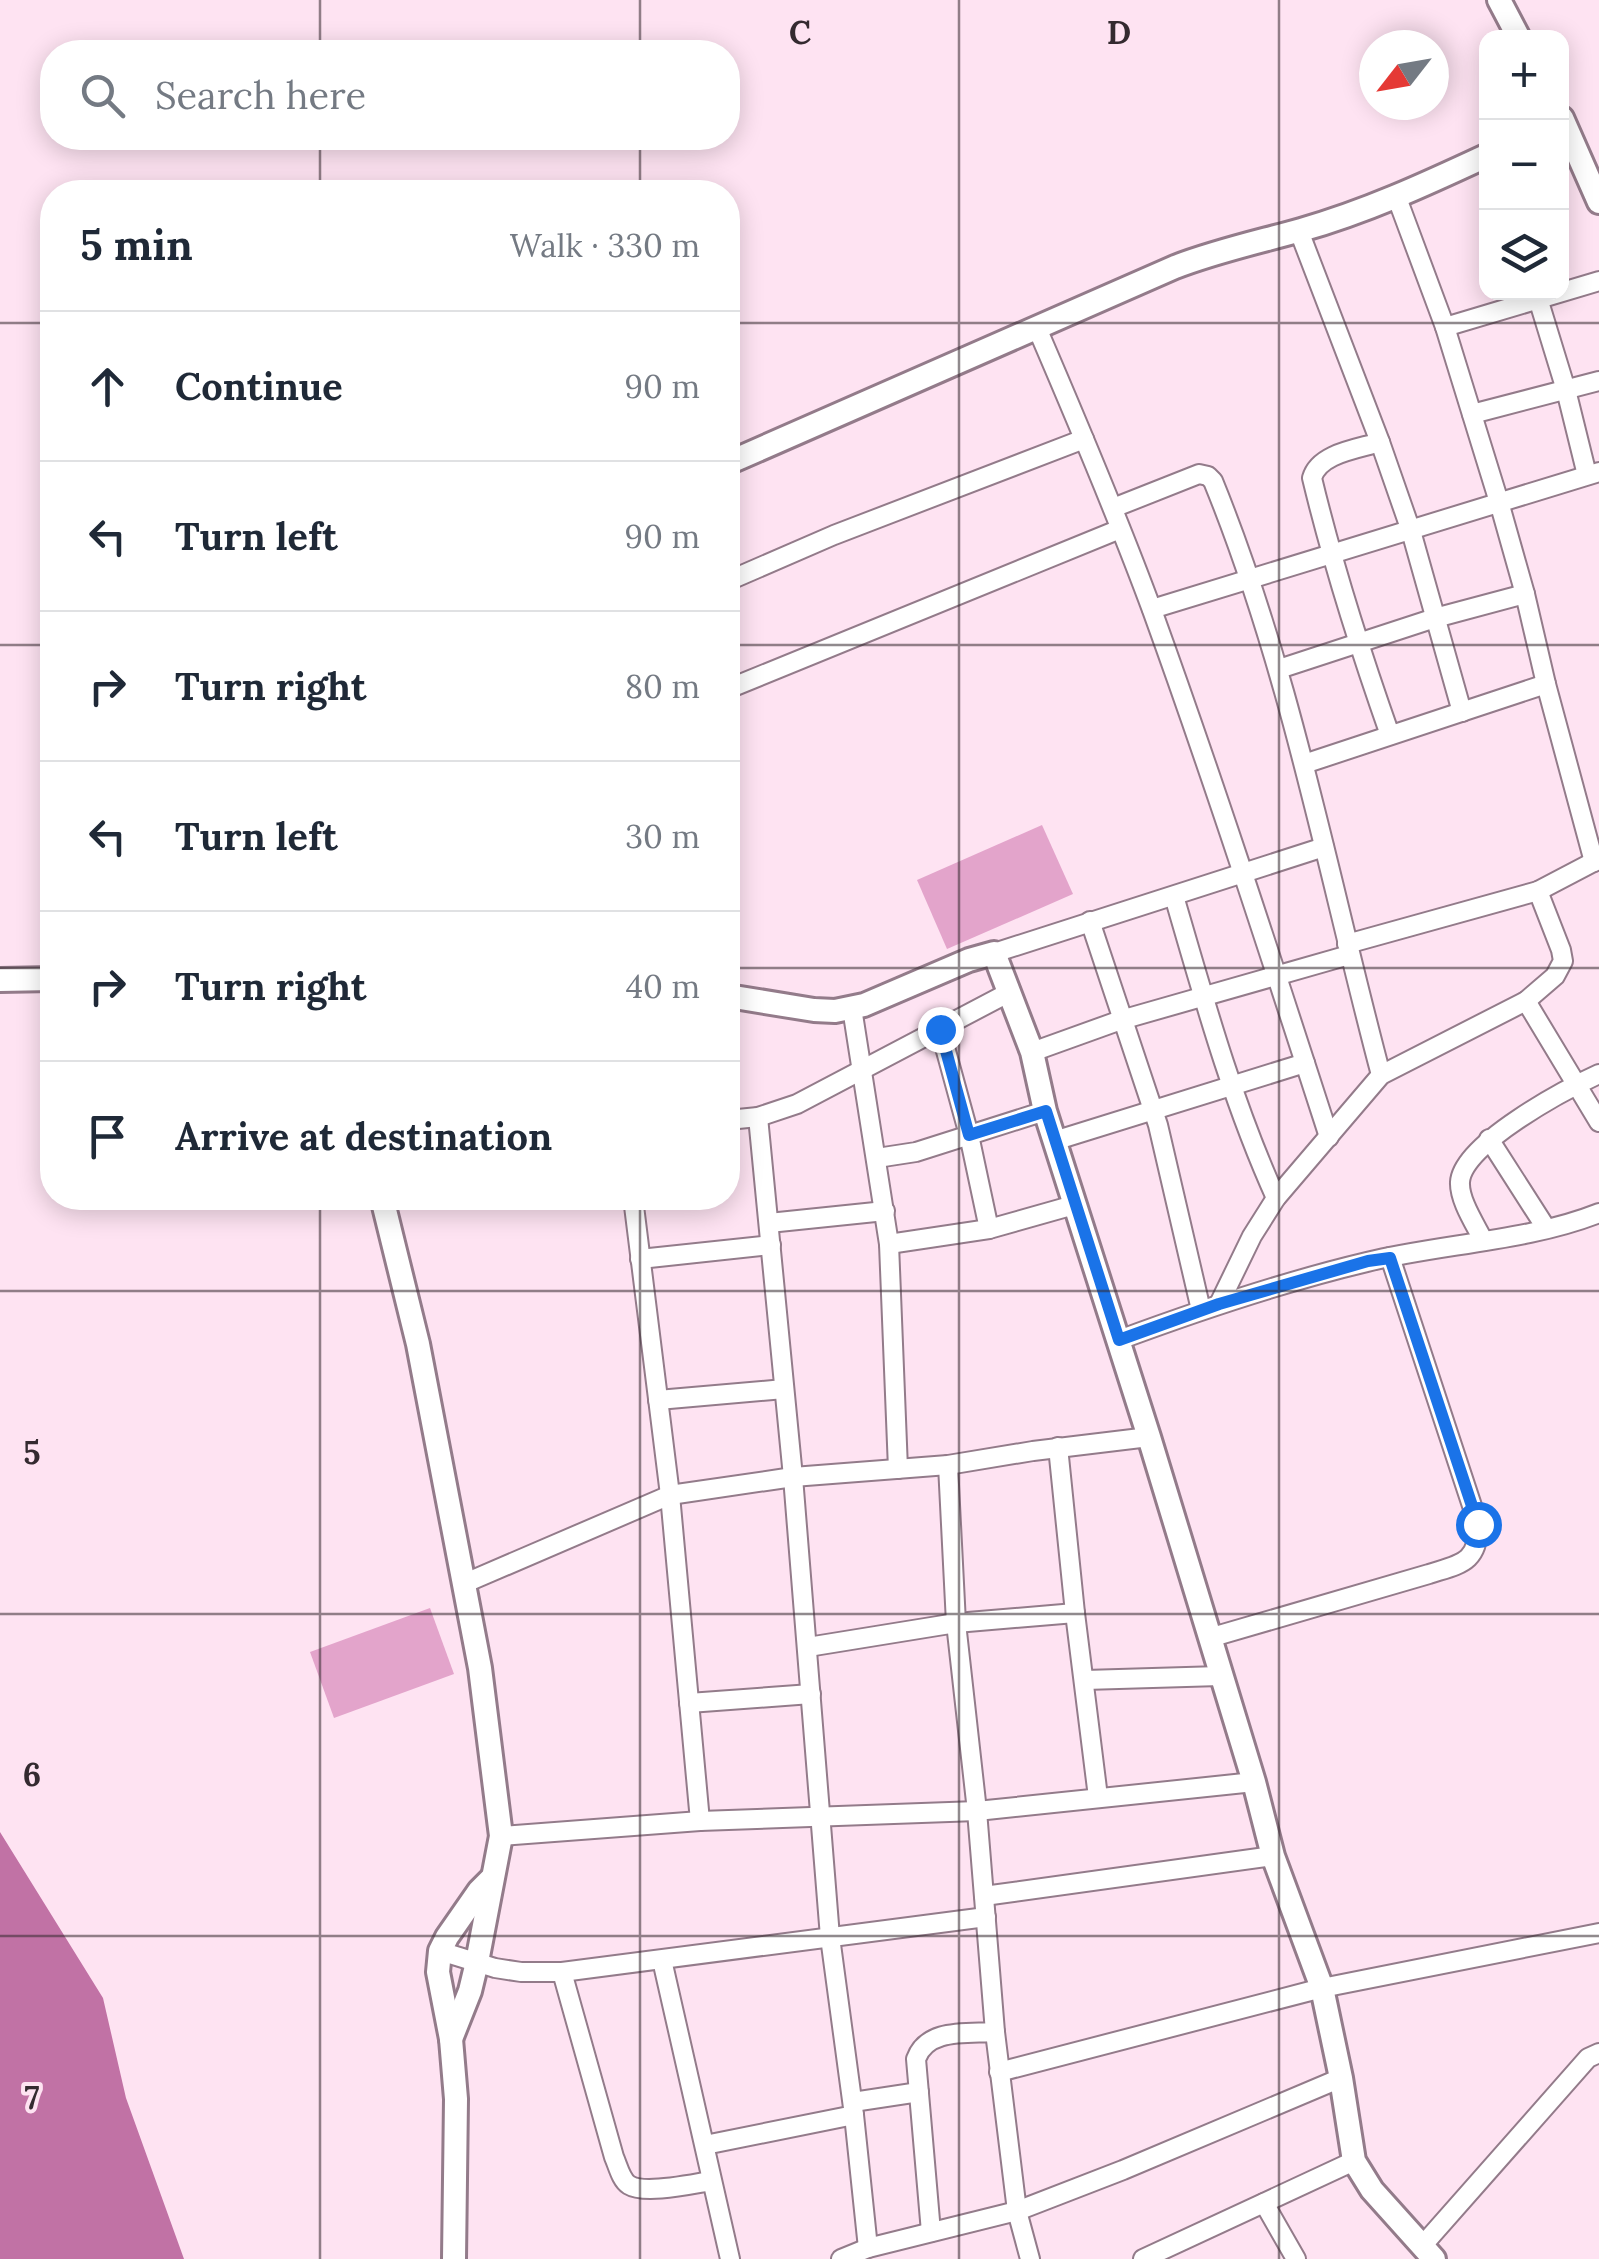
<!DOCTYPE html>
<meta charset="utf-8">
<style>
body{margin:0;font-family:Lora,serif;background:#f6f6f7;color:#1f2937}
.controls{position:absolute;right:30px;top:30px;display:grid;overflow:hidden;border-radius:20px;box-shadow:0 5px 25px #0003}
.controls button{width:90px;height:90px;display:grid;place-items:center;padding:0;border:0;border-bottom:2px solid #e0e1e3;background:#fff;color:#1f2937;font:50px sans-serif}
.compass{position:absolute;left:1359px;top:30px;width:90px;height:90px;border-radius:50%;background:#fff;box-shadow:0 5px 25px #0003;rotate:239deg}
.stop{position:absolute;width:30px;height:30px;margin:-22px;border:8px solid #1a73e8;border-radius:50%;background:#fff}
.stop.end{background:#1a73e8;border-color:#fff;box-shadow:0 2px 10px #0008}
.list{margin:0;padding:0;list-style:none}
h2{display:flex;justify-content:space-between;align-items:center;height:130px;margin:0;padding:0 40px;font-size:42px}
h2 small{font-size:32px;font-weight:400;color:#747a83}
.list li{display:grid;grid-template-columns:65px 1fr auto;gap:30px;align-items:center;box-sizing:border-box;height:150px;padding:0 40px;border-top:2px solid #e0e1e3}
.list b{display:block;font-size:38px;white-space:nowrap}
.list em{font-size:32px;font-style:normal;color:#747a83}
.icon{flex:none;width:55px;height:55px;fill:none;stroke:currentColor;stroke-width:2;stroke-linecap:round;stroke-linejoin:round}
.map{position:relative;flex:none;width:1599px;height:2259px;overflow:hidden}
.search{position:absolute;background:#fff;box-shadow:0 5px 25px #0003;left:40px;top:40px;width:700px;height:110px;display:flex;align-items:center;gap:25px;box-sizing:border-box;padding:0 35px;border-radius:40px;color:#747a83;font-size:38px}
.panel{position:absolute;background:#fff;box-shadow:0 5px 25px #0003;left:40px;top:180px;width:700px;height:1030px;border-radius:40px}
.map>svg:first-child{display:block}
</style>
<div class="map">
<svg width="1599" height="2259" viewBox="0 0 1599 2259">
<rect width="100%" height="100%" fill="#fee3f2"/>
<g fill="#e3a4cb">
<path d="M1042,825L1073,894L947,949L917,880Z"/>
<path d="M430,1608L454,1674L334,1718L310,1652Z"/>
</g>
<path fill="#c172a5" d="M0,1832L103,1998L126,2098L184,2259H0Z"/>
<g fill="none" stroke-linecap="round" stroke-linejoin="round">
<g stroke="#937b8a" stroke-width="22">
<g id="minor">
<path d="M1397,198L1445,327L1499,502L1525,594L1546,684L1594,862"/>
<path d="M1299,231L1380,442L1411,531L1462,712"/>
<path d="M1536,292L1566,390L1587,475"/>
<path d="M1445,327L1599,281"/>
<path d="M1037,328C1077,421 1117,515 1152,610C1215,784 1272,961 1329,1137"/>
<path d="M1472,414L1599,381"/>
<path d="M1380,442C1358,449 1319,453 1312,478C1333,565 1360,650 1390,735"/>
<path d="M1113,508L1199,474L1208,476L1213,481C1291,672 1328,876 1381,1075"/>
<path d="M728,581L834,535L1084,439"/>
<path d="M1152,609L1599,472"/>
<path d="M1279,669L1435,618L1525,594"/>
<path d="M728,689L1120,529"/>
<path d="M1304,764L1546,684"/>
<path d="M1174,896C1204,999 1232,1101 1276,1198"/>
<path d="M1090,921L1158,1125L1201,1310"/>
<path d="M1347,944L1538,891L1599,859"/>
<path d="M994,953L1324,847"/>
<path d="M1526,1001L1599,1122"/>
<path d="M852,1008L889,1244L898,1469"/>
<path d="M940,1029L969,1135L989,1229"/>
<path d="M1032,1052L1121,1020L1349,955"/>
<path d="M758,1117L793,1477L830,1937L854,2115L868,2248"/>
<path d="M728,1120L758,1117L797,1104L1008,993"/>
<path d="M1489,1139L1546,1228"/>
<path d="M1054,1141L1305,1063"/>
<path d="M877,1158L916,1152L1045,1111"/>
<path d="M633,1198L670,1495L700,1821"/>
<path d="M769,1223L885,1211"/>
<path d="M1483,1240C1475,1224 1459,1200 1460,1182C1462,1144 1566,1089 1599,1074"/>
<path d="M889,1244L989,1229L1074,1205"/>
<path d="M640,1259L771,1245"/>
<path d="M1219,1304L1252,1236L1276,1198L1381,1075L1526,1001L1555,976L1563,961L1561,950L1538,891"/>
<path d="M1119,1340C1200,1310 1283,1282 1367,1262C1441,1244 1529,1241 1599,1213"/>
<path d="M658,1400L784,1389"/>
<path d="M1058,1447L1075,1613L1098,1797"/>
<path d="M948,1465L956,1623L977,1811L995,2032L1017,2211L1030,2259"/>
<path d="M463,1584L670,1495L793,1477L948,1465L1033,1451L1149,1437"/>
<path d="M1209,1638L1429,1574C1460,1564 1479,1563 1478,1524L1390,1257"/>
<path d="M808,1647L956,1623L1075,1613"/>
<path d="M1085,1680L1220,1676"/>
<path d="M689,1703L811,1694"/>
<path d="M501,1836L700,1821L977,1811L1254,1782"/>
<path d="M984,1896L1273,1856"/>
<path d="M440,1951L495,1968L521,1972H562L986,1917"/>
<path d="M662,1960L730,2259"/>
<path d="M562,1972L614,2157C618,2166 621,2180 629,2185C645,2195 692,2184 711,2181"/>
<path d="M999,2072L1322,1988L1599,1933"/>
<path d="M853,2102L919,2092"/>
<path d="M705,2145L854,2115"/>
<path d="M1264,2203L1296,2259"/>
<path d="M931,2232L916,2059C927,2028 967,2034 995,2032"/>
<path d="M1423,2245L1588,2058L1599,2053"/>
<path d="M841,2259L868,2248L1017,2211L1123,2170L1341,2078"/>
<path d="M1143,2259L1354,2161"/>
</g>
</g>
<g stroke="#937b8a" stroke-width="28">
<g id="tertiary">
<path d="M1499,0L1519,38"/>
<path d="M1562,118L1599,202"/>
<path d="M728,463L1175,267C1216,251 1258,242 1301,230C1365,212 1426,184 1486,156"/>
<path d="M0,980L52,979"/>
<path d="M728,996L814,1010L835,1011L864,1005L969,960L994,953L1032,1052L1045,1111L1149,1437L1254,1782L1273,1856L1322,1988L1341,2078L1354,2161L1372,2190L1434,2259"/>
<path d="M382,1198L418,1344L480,1668L501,1836L477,1962L470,1991L451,2039"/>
<path d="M454,2259L456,2099L451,2039L438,1972L440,1951L447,1937L479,1891L492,1878"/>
</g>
</g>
<use href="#minor" stroke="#fff" stroke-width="18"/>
<use href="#tertiary" stroke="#fff" stroke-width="22"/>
</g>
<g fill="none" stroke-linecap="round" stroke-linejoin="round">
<path stroke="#1a73e8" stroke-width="12" d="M940,1029L969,1135L1046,1111L1119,1340L1219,1304L1368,1261L1390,1258L1478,1524"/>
</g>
<path fill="none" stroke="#342a30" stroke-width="2.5" stroke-opacity="0.55" d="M320,0V52M640,0V52M959,0V2259M1279,0V2259M320,138V192M640,138V192M0,323H52M728,323H1599M0,645H52M728,645H1599M0,968H52M728,968H1599M320,1198V2259M640,1198V2259M0,1291H1599M0,1614H1599M0,1936H1599"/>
<g font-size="32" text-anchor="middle" font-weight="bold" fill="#342a30" stroke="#fee3f2" stroke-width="8" stroke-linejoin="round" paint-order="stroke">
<text x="800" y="44">C</text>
<text x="1119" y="44">D</text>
<text x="32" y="1464">5</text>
<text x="32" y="1786">6</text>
<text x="32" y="2109">7</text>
</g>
</svg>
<div class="controls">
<button>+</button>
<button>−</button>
<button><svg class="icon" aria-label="layers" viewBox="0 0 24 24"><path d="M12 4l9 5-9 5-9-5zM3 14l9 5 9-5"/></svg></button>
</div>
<svg class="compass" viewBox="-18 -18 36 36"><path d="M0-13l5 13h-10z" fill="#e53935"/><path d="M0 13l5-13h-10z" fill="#747a83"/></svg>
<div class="stop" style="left:1478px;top:1524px"></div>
<div class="stop end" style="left:940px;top:1029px"></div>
<div class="search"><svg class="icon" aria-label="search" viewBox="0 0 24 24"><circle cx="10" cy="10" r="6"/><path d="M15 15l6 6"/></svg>Search here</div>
<section class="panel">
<h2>5 min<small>Walk · 330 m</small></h2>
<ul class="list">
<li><svg class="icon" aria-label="ahead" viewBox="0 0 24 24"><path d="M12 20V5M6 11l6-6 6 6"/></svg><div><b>Continue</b></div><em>90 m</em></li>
<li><svg class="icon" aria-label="left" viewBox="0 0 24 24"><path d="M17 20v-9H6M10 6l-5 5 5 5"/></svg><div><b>Turn left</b></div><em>90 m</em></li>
<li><svg class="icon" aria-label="right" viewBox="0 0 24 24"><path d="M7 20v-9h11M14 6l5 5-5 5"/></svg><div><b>Turn right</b></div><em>80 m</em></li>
<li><svg class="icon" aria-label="left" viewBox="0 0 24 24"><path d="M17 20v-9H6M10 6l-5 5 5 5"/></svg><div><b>Turn left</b></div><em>30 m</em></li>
<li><svg class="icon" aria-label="right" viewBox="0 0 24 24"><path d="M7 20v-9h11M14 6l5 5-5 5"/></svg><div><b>Turn right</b></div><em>40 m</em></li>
<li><svg class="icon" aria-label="arrive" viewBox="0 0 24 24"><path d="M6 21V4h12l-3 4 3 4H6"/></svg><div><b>Arrive at destination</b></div></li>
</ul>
</section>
</div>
